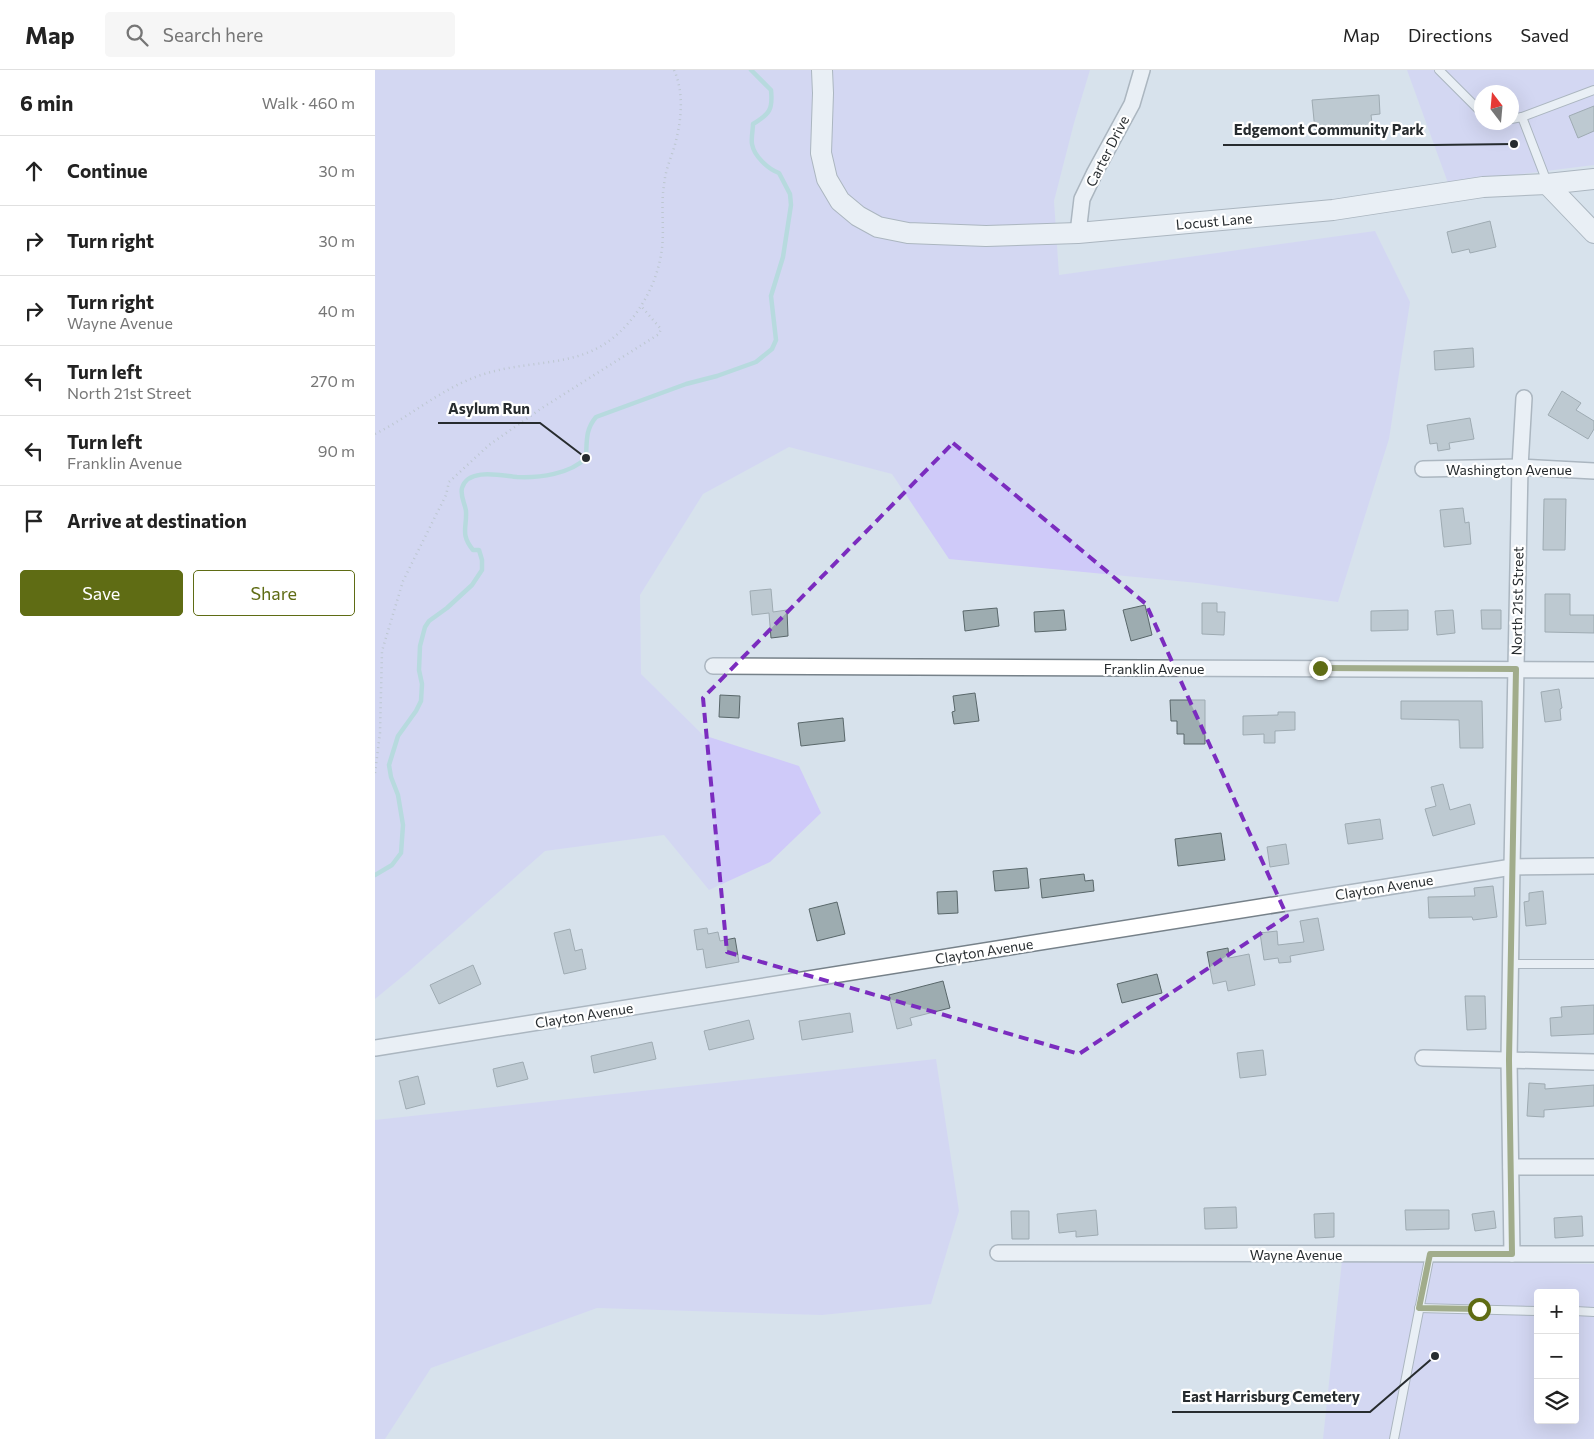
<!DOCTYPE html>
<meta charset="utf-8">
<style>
body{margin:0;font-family:Commissioner,sans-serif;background:#f6f6f6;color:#222}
.controls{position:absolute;right:15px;bottom:15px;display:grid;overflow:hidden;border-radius:5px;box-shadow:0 5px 20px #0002}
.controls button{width:45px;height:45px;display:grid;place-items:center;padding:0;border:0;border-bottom:1px solid #e0e0e0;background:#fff;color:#222;font:25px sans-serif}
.compass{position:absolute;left:1099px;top:15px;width:45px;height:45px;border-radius:50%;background:#fff;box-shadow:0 5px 20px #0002;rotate:344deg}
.stop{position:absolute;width:15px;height:15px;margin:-11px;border:4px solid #5f6c14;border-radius:50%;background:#fff}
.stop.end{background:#5f6c14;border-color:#fff;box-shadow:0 1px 5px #0008}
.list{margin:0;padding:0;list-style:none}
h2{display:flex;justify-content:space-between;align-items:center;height:65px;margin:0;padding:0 20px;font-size:21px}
h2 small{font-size:16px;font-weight:400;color:#767676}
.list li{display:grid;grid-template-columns:32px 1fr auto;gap:15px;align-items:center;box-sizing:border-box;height:70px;padding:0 20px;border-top:1px solid #e0e0e0}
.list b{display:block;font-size:19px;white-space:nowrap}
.list p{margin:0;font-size:16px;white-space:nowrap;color:#767676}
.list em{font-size:16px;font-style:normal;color:#767676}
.actions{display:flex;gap:10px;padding:15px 20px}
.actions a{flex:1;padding:11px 0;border:1px solid #5f6c14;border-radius:5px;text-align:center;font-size:18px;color:#5f6c14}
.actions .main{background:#5f6c14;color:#fff}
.icon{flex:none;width:28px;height:28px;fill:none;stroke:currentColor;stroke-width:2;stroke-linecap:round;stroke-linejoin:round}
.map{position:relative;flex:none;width:1219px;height:1369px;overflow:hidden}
header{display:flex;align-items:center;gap:30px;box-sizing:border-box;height:70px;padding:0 25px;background:#fff;border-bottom:1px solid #e0e0e0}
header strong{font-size:24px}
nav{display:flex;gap:28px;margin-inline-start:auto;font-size:18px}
.search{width:350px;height:45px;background:#f6f6f6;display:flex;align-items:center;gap:12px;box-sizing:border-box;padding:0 18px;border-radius:5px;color:#767676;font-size:19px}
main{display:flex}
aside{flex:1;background:#fff}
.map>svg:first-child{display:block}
</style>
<header>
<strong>Map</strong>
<div class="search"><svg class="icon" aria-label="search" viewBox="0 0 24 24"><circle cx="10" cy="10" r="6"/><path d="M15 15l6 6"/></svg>Search here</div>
<nav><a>Map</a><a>Directions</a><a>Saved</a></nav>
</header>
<main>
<aside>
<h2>6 min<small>Walk · 460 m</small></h2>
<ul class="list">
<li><svg class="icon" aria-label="ahead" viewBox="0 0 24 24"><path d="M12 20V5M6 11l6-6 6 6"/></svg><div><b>Continue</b></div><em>30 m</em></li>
<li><svg class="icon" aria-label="right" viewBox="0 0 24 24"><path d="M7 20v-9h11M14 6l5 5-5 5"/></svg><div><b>Turn right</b></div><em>30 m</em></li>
<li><svg class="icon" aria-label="right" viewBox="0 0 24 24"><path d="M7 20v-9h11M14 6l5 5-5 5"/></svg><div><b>Turn right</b><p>Wayne Avenue</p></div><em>40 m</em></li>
<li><svg class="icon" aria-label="left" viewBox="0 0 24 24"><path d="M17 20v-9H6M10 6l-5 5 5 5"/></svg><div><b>Turn left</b><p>North 21st Street</p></div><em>270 m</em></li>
<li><svg class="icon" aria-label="left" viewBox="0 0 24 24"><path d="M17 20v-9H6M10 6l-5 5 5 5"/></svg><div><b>Turn left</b><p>Franklin Avenue</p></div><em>90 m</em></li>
<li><svg class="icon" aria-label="arrive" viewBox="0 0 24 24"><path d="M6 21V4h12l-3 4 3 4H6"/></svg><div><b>Arrive at destination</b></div></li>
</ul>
<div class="actions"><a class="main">Save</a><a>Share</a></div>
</aside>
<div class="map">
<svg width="1219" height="1369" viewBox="0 0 1219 1369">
<rect width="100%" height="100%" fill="#d7e2ec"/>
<g fill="#cfcaf9" fill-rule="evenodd">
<path d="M0,0H715L699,53L679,131L684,205L1000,161L1035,232L1014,369L963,532L823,513L574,489L517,404L414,377L328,424L265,525L266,604L328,665L424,696L446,743L395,792L334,820L289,765L170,781L34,901L0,929Z"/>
<path d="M1032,0H1219V95L1073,113ZM1106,22H1136V52H1106Z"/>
<path d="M561,989L584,1141L556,1234L447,1245L222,1238L56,1298L10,1369H0V1050Z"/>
<path d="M967,1191H1080L1219,1194V1369H948ZM1163,1223H1200V1350H1163Z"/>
</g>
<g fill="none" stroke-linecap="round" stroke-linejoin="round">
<path stroke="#90d1cd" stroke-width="4.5" d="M0,805L17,795L26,783L28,755L23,725L16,707L14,695L23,666L41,641L46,631L47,614L44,600L45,576L50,557L54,551L72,538L97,515L107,500V490L104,480H98C85,464 92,458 91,441C90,433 85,427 87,418C93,397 128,406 142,407C165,408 195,404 211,388C212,372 210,360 221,347L311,314L342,306L381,292L397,279L401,270L396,226L408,187L416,135L415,124L404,103C393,99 379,86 377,74C376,68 378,60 378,54C395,44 398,39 396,20L376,0"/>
</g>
<g fill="#9dacb0" stroke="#59676a">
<path d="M1004,25L1005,44L996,45L998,61L976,63L975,57L940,60L937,30Z"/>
<path d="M1219,36V61L1203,68L1194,46Z"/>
<path d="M1115,151L1121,177L1095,183L1094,179L1077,183L1072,162Z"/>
<path d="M1098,278L1099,297L1060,300L1059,281Z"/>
<path d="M1187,321L1206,333L1201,340L1219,351V359L1213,369L1173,345Z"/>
<path d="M1095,348L1099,369L1074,373L1075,379L1063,381L1062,373L1055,374L1052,355Z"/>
<path d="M1169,429H1191L1190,480H1168Z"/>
<path d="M1088,438L1090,453L1094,452L1096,474L1069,477L1065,440Z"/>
<path d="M396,519L398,542L412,540L413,566L396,568L394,543L377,545L375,521Z"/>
<path d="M1170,524H1195V545H1219V563L1170,562Z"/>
<path d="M827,533H842V542H850L849,565L827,564Z"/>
<path d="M770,535L777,565L756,571L748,540Z"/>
<path d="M622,538L624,556L590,561L588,541Z"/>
<path d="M689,540L691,560L660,562L659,542Z"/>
<path d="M1033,540V560L996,561V541Z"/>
<path d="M1078,540L1080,563L1062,565L1060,541Z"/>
<path d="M1106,540H1126V559H1107Z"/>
<path d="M1184,619L1187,638L1185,639L1186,650L1170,652L1166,622Z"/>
<path d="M600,623L604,651L579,654L577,642L580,641L578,626Z"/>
<path d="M345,625L365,626L364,648L344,647Z"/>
<path d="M795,630H830V674H809V664H802V651H796Z"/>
<path d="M1026,631H1107L1108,678H1085L1084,650L1026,649Z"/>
<path d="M903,642H920V660L900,661V673H889V664L868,665V646L903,645Z"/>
<path d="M468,648L470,671L426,676L423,653Z"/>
<path d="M1068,714L1075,740L1095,734L1100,754L1058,766L1050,739L1061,736L1056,717Z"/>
<path d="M1005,749L1008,769L973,774L970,754Z"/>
<path d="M846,763L850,790L803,796L800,769Z"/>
<path d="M911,774L914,794L895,797L892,777Z"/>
<path d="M652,798L654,818L620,821L618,801Z"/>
<path d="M709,804L710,811L718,810L719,821L667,828L665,809Z"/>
<path d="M1118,816L1122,847L1098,850L1097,847L1054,848L1053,827L1100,826L1099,818Z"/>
<path d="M582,821L583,843L563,844L562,822Z"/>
<path d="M1168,821L1171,854L1151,856L1149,832L1154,831V823Z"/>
<path d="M462,832L470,864L442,871L434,839Z"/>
<path d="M943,848L949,880L915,886L916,892L904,893L903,888L889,890L885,863L902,861L903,875L929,872L925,851Z"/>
<path d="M332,858L333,864L343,862L345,871L360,868L364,892L331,898L328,879L322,880L319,860Z"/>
<path d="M195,859L200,881L207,879L211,899L189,904L179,863Z"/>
<path d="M853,878L854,888L874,884L880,915L853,921L851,911L838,914L832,882Z"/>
<path d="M98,895L106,914L64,934L55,915Z"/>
<path d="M782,904L787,923L747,933L742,914Z"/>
<path d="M568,911L575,938L535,948L537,955L522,959L514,925Z"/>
<path d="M1090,926H1110L1111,959L1092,960Z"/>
<path d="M1219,935V964L1176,966L1175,948L1187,947L1186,937Z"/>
<path d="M475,943L478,962L427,970L424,951Z"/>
<path d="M374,950L379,969L334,980L329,961Z"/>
<path d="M277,972L281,989L219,1003L216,986Z"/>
<path d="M888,980L891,1005L865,1008L862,983Z"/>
<path d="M148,992L153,1009L122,1017L118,999Z"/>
<path d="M43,1006L50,1034L31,1039L24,1011Z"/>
<path d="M1154,1013L1170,1014V1019L1219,1015V1036L1169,1040V1047L1152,1046Z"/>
<path d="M861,1137L862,1158L830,1159L829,1138Z"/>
<path d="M721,1140L723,1165L701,1167V1161L684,1163L682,1144Z"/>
<path d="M1030,1140H1074V1159L1031,1160Z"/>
<path d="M636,1141H654V1169H637Z"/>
<path d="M1119,1141L1121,1158L1100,1161L1097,1144Z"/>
<path d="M959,1143V1167L940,1168L939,1144Z"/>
<path d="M1207,1146L1208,1166L1180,1168L1179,1148Z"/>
</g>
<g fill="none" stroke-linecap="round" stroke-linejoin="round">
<g stroke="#768189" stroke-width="10">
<g id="lane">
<path d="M1064,0L1106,42"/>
<path d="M1136,49L1147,47"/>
<path d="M1172,112L1147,47L1219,20"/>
<path d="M1135,894H1219"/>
<path d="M1044,1238L1163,1241"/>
<path d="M1200,1241L1219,1242"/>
<path d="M1019,1369L1055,1184"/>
</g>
</g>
<g stroke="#768189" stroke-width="18">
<g id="street">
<path d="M703,163L707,129L720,102L757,34L767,0"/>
<path d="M1048,399L1145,397L1219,401"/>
<path d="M338,596L1219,600"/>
<path d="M0,978L1137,797L1219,796"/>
<path d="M1048,988L1219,992"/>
<path d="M1136,1097H1219"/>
<path d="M623,1183L1219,1184"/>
<path d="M1137,1184L1134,990L1137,797L1145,397L1149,328"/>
</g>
</g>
<g stroke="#768189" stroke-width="22">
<g id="secondary">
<path d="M447,0L448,23L446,83L452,109L465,131L483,146L503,157L533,163L611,166L703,163L958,140L1108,117L1172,114L1219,109"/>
<path d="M1172,114L1219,163"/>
</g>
</g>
<g stroke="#9da6ae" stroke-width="2.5" stroke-dasharray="1 4" stroke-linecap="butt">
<path d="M0,364C36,346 67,318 106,305C167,285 218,304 262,242C273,226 281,209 285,190C291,165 285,140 289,115C290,102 295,90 299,78C306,54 310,24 299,0"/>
<path d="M0,703L5,663L7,581L28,511L71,425L74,412L114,375L167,338L284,264L286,259L266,236"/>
</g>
<use href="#lane" stroke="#fff" stroke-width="8"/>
<use href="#street" stroke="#fff" stroke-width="15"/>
<use href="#secondary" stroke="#fff" stroke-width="20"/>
</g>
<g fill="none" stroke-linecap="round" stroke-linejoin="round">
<path stroke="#5f6c14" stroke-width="6" d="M945,598L1141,599L1134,990L1137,1184H1055L1044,1238L1104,1239"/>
</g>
<path d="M0 0H1219V1369H0ZM578,373L771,534L912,846L704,984L352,882L328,628Z" fill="#d7e2ec" fill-opacity=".55" fill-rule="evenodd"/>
<path fill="none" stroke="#7b2cbf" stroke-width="4" stroke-dasharray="10 6" stroke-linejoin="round" d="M578,373L771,534L912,846L704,984L352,882L328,628Z"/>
<g text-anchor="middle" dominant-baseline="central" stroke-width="4.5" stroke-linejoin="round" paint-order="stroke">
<g font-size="14" fill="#272c2f" stroke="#fff">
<text transform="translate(732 81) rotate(-63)">Carter Drive</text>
<text transform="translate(839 151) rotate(-5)">Locust Lane</text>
<text x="1134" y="399">Washington Avenue</text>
<text transform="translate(1142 531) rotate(-89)">North 21st Street</text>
<text x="779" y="598">Franklin Avenue</text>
<text transform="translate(1009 817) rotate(-9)">Clayton Avenue</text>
<text transform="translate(609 881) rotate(-9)">Clayton Avenue</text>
<text transform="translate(209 945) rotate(-9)">Clayton Avenue</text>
<text x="921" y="1184">Wayne Avenue</text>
</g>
</g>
<path fill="none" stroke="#272c2f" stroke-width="2" d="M1139 74L1059 75H848M211 388L165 353H63M1060 1286L995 1342H797"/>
<g fill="#272c2f" stroke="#fff" stroke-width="2">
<circle cx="1139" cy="74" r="5"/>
<circle cx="211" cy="388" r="5"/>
<circle cx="1060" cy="1286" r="5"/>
</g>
<g font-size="15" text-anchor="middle" font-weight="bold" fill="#272c2f" stroke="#fff" stroke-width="4.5" stroke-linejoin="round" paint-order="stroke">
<text x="954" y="65">Edgemont Community Park</text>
<text x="114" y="344">Asylum Run</text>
<text x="896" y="1332">East Harrisburg Cemetery</text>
</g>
</svg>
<div class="controls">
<button>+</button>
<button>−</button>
<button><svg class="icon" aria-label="layers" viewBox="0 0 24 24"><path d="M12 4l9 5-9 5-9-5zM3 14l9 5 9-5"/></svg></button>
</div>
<svg class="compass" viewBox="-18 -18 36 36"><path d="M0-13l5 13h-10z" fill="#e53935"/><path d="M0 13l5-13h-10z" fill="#767676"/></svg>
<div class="stop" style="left:1104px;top:1239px"></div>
<div class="stop end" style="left:945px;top:598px"></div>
</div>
</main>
